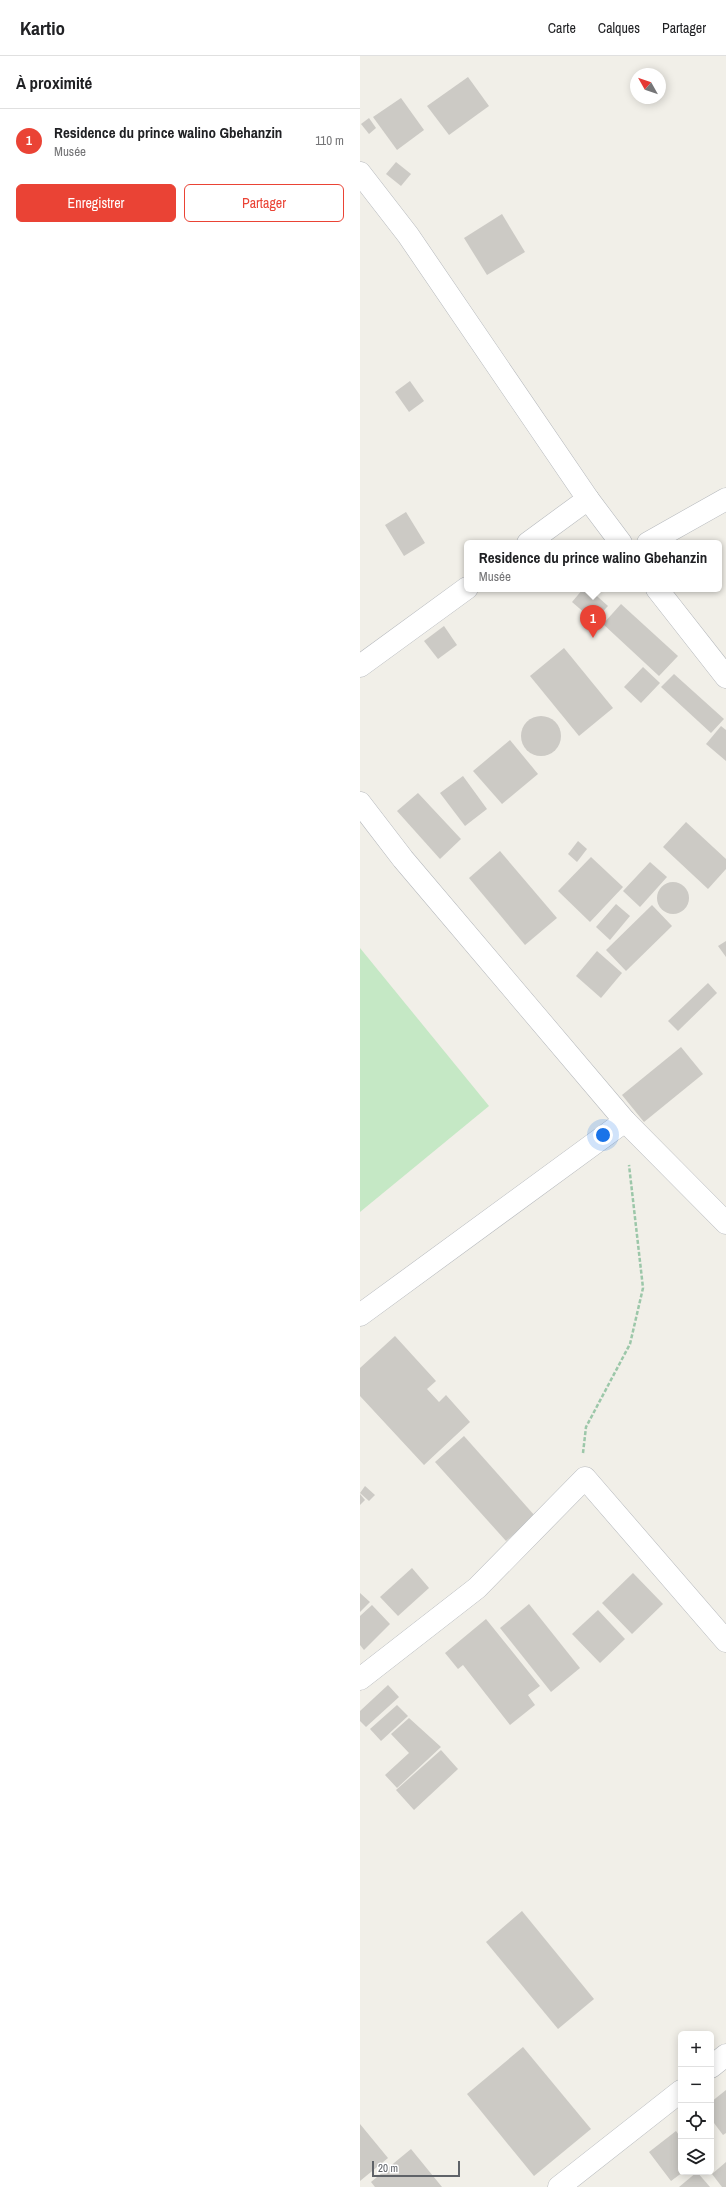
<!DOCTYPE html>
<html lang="fr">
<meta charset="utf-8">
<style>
body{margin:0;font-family:"Archivo Narrow",sans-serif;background:#f6f6f6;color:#202124}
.controls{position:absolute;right:12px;bottom:12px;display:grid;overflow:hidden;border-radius:6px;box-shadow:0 2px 10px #0003}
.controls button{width:36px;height:36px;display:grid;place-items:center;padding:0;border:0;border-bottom:1px solid #e0e0e0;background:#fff;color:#202124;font:20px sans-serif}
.compass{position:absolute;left:270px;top:12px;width:36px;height:36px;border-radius:50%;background:#fff;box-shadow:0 2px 10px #0003;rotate:310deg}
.scale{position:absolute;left:12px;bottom:10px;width:88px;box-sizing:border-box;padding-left:4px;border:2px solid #5f6368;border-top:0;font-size:11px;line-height:14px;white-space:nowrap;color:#5f6368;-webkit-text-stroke:3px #fff;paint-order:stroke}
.you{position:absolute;left:243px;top:1079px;width:14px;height:14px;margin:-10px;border:3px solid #fff;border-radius:50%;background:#1a73e8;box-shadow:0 0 0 6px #1a73e833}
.badge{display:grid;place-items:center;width:26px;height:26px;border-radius:50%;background:#ea4335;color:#fff;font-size:13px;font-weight:700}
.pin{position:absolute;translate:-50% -33px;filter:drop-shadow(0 1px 2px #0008)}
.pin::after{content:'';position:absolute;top:21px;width:14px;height:12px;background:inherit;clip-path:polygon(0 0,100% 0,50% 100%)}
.popup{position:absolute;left:104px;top:484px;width:258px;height:52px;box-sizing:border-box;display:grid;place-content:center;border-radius:6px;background:#fff;filter:drop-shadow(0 1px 3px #0005);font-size:13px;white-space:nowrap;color:#757577}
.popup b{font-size:15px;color:#202124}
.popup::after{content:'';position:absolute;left:50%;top:100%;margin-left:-8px;border:8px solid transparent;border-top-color:#fff}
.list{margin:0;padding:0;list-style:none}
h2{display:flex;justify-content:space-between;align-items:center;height:52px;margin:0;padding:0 16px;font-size:17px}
h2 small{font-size:13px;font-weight:400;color:#757577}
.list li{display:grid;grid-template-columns:26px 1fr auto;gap:12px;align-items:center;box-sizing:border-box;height:64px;padding:0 16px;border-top:1px solid #e0e0e0}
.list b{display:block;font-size:15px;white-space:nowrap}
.list p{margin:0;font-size:13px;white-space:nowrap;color:#757577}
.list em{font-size:13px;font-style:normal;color:#757577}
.actions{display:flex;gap:8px;padding:12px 16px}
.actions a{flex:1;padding:9px 0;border:1px solid #ea4335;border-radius:6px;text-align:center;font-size:14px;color:#ea4335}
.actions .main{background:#ea4335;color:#fff}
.icon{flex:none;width:22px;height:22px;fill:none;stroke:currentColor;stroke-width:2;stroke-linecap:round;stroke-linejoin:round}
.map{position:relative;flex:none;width:366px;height:2131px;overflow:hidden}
header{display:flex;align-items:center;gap:24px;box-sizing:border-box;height:56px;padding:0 20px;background:#fff;border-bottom:1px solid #e0e0e0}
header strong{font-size:19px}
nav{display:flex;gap:22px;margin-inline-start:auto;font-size:14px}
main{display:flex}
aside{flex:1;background:#fff}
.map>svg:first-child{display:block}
</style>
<header>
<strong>Kartio</strong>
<nav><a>Carte</a><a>Calques</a><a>Partager</a></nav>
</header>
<main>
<aside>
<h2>À proximité<small></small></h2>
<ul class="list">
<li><span class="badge">1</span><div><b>Residence du prince walino Gbehanzin</b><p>Musée</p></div><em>110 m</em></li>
</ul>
<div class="actions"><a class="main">Enregistrer</a><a>Partager</a></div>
</aside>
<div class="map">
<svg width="366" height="2131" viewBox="0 0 366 2131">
<rect width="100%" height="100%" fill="#f1efe8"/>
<path fill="#c5e8c5" d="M0,892L129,1050L0,1156Z"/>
<g fill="#cccac5">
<path d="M108,21L129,50L89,79L67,50Z"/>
<path d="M41,42L64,74L37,94L13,61Z"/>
<path d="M9,62L16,72L9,78L1,68Z"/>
<path d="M36,106L51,118L41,130L26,118Z"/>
<path d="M142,158L165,196L127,219L104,182Z"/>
<path d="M50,325L64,345L49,356L35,336Z"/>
<path d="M46,456L65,487L44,500L25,469Z"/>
<path d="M223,533H229L248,550L234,565L212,546Z"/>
<path d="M261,548L318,600L299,620L243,568Z"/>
<path d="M84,570L97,589L78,603L64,585Z"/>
<path d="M204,592L253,652L219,680L170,620Z"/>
<path d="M283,611L300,627L281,647L264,631Z"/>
<path d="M314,618L364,663L351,677L301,631Z"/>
<circle cx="181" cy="680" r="20"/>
<path d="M361,670L366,674V705L346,688Z"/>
<path d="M150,684L178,718L142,748L113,715Z"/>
<path d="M103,720L127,753L105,770L80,737Z"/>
<path d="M58,737L101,783L80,803L37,755Z"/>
<path d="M326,766L366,803V813L348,833L303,791Z"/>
<path d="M218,785L227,793L217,806L208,798Z"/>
<path d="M140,795L197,862L165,889L109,822Z"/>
<path d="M231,801L263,831L230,866L198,835Z"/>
<path d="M290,806L307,821L280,851L263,835Z"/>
<circle cx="313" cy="842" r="16"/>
<path d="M256,848L270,860L250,884L236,871Z"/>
<path d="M292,849L312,870L266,915L246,894Z"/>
<path d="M366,885V901L358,890Z"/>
<path d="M237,895L262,917L241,942L216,920Z"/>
<path d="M348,927L357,937L318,975L308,965Z"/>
<path d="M321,991L343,1018L284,1066L262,1039Z"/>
<path d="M35,1280L76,1325L67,1333L79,1346L86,1339L110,1366L64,1409L0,1340V1312Z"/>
<path d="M104,1380L175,1460L146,1485L75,1406Z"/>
<path d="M5,1430L15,1439L9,1445L0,1437Z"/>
<path d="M0,1438L5,1444L0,1449Z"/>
<path d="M52,1512L69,1532L38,1560L20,1541Z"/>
<path d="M273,1517L303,1548L272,1578L242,1547Z"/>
<path d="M0,1537L10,1546L0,1556Z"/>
<path d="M169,1548L220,1612L191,1636L140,1572Z"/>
<path d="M12,1549L30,1568L4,1594L0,1589V1560Z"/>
<path d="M238,1554L265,1583L240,1607L212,1578Z"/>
<path d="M126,1563L180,1630L168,1639L175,1649L150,1669L103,1609L98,1613L85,1597Z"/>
<path d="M28,1629L39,1641L6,1671L0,1665V1655Z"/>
<path d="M37,1649L48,1660L21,1685L10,1673Z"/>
<path d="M49,1662L81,1691L37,1732L25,1719L49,1697L31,1678Z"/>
<path d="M81,1694L98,1713L54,1754L36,1734Z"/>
<path d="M162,1855L234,1943L198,1973L126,1886Z"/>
<path d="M163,1991L231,2073L174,2120L107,2038Z"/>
<path d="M366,2034V2077L363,2079L351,2063V2046Z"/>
<path d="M0,2068L28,2102L0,2125Z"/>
<path d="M316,2075L321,2082V2116H323L311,2125L289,2096Z"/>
<path d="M51,2093L82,2131H15L11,2126Z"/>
<path d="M366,2106V2131H362L352,2118Z"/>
<path d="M337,2116L350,2131H319Z"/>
</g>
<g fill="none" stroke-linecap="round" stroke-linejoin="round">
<g stroke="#b5b8bc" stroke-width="23">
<g id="minor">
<path d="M0,117L48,179L228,443L261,487"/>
<path d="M168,487L228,443"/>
<path d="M288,487L366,443"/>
<path d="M297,533L366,621"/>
<path d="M0,610L107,532"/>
<path d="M0,747L43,803L265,1065L366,1167"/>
<path d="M0,1259L265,1065"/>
<path d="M0,1623L117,1532L225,1422L366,1585"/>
<path d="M351,2011L366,1999"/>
<path d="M199,2131L321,2035"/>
</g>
</g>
<path stroke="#9cc7a9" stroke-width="2.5" stroke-dasharray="4 2" stroke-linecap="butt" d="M223,1397L226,1371L270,1288L283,1232L269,1109"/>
<use href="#minor" stroke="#fff" stroke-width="22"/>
</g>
</svg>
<div class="controls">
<button>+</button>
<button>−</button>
<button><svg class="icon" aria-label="locate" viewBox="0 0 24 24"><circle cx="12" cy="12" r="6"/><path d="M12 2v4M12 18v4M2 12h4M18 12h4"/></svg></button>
<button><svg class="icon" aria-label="layers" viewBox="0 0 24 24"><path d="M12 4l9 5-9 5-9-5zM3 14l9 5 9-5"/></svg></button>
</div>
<svg class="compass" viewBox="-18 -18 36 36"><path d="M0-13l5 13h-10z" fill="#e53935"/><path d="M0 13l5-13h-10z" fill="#757577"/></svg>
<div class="scale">20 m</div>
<div class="you"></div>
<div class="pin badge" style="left:233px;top:582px">1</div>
<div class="popup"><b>Residence du prince walino Gbehanzin</b>Musée</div>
</div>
</main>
